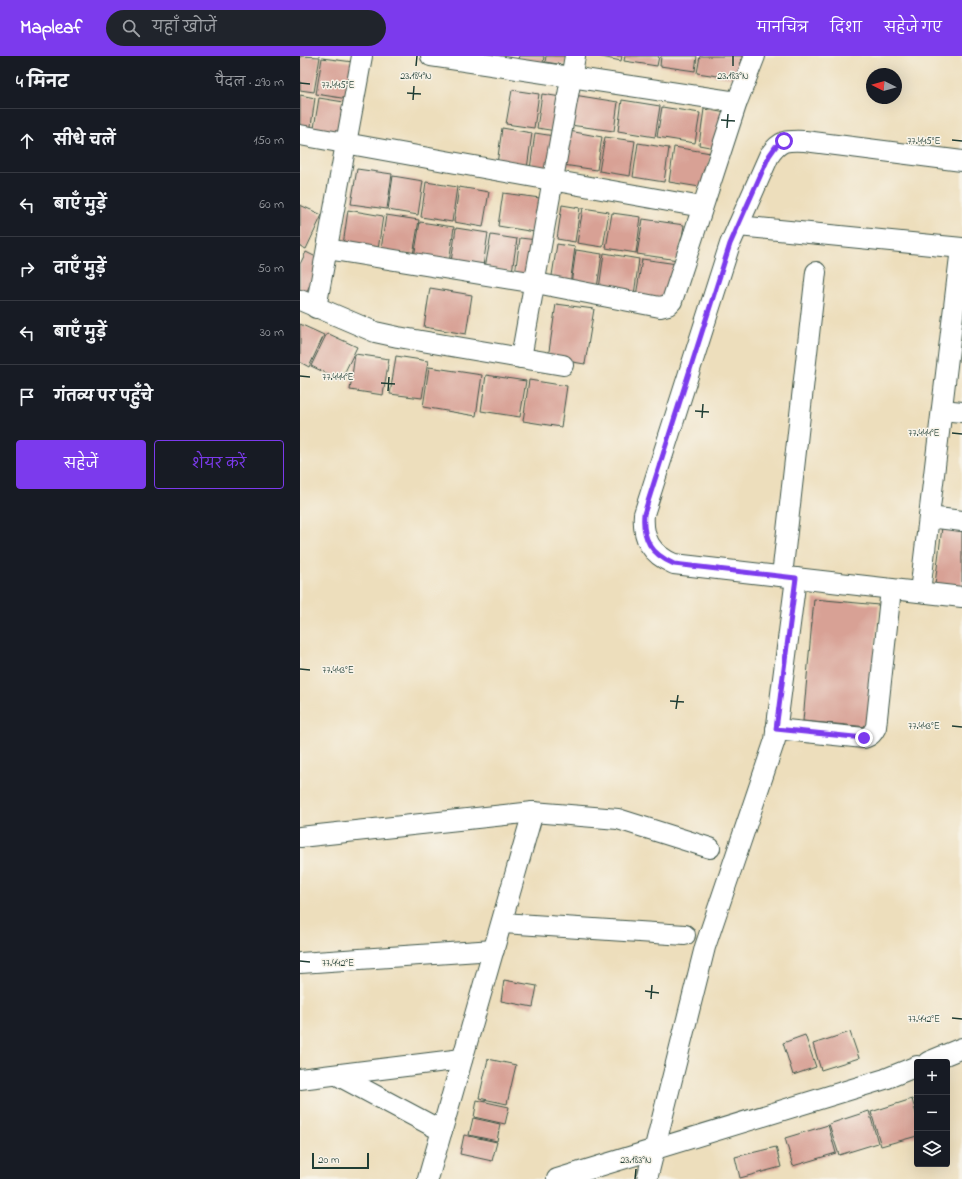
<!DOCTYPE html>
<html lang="hi">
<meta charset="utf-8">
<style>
body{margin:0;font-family:"Indie Flower","Playpen Sans Deva",sans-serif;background:#20242c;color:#f1f3f6}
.controls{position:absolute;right:12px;bottom:12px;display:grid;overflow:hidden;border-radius:4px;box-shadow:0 4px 16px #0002}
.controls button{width:36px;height:36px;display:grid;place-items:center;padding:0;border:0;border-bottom:1px solid #363941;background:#171b24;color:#f1f3f6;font:20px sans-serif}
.compass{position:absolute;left:566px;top:12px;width:36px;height:36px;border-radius:50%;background:#171b24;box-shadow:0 4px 16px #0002;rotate:275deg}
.scale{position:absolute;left:12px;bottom:10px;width:57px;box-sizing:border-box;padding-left:4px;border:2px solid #1f3d34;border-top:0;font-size:11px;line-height:14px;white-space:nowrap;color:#1f3d34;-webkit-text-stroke:3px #f7f3e8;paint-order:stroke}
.stop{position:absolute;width:12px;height:12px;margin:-9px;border:3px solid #7c3aed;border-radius:50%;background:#fff}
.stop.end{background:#7c3aed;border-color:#fff;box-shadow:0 1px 4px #0008}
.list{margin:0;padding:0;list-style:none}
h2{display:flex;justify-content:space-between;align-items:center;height:52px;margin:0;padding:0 16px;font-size:17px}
h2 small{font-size:13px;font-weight:400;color:#9ea1a6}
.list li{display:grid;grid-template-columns:26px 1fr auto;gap:12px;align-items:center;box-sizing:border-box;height:64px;padding:0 16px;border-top:1px solid #363941}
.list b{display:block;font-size:15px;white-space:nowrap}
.list em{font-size:13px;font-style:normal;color:#9ea1a6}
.actions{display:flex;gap:8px;padding:12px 16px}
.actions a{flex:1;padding:9px 0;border:1px solid #7c3aed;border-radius:4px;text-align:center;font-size:14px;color:#7c3aed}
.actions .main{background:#7c3aed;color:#fff}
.icon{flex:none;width:22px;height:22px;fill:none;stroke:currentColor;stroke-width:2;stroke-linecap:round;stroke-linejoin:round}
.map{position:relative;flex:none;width:662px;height:1123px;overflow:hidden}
header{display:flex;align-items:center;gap:24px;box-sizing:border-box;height:56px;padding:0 20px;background:#7c3aed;color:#fff}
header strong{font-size:19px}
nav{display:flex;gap:22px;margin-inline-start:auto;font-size:14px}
.search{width:280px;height:36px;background:#20242c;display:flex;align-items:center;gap:10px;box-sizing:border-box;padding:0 14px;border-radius:22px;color:#9ea1a6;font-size:15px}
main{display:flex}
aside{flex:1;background:#171b24}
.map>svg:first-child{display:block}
</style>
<header>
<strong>Mapleaf</strong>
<div class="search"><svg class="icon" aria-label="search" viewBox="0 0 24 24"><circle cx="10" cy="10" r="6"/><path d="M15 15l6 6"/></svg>यहाँ खोजें</div>
<nav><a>मानचित्र</a><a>दिशा</a><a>सहेजे गए</a></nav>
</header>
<main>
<aside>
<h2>4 मिनट<small>पैदल · 290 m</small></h2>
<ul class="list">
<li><svg class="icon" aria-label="ahead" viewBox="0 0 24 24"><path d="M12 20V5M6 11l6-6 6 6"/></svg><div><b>सीधे चलें</b></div><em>150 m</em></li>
<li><svg class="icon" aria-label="left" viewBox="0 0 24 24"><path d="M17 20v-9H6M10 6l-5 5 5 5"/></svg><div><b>बाएँ मुड़ें</b></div><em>60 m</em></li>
<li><svg class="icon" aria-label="right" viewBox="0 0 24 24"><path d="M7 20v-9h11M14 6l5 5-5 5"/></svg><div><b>दाएँ मुड़ें</b></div><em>50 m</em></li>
<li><svg class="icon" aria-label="left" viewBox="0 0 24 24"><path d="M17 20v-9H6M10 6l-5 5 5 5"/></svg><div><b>बाएँ मुड़ें</b></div><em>30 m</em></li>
<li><svg class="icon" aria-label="arrive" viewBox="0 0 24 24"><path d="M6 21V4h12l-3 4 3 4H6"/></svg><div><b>गंतव्य पर पहुँचे</b></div></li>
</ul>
<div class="actions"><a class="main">सहेजें</a><a>शेयर करें</a></div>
</aside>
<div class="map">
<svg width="662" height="1123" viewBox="0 0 662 1123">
<rect width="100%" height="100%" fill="#f7f3e8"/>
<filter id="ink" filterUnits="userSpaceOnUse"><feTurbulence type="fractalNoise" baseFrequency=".025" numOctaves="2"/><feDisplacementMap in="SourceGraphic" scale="8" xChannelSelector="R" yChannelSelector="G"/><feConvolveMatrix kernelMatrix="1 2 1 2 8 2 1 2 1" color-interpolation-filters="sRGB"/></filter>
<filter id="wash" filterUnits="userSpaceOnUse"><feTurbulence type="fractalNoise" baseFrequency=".012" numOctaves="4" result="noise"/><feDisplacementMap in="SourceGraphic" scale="16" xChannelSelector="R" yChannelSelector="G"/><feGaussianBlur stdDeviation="0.9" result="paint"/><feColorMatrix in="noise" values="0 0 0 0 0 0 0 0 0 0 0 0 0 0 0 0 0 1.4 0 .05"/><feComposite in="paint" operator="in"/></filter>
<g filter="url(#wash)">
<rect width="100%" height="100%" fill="#eddebc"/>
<g id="blocks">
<g fill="#d8a195">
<path d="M0,0L20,1L14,36L0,34Z"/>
<path d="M219,0H244L243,7L218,3Z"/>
<path d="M246,0H267L265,9L245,6Z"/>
<path d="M297,0H322L321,5Z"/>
<path d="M325,0H359L357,10L324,5Z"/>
<path d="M361,0H397L395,15L360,10Z"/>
<path d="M400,0H442L438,23L397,17Z"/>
<path d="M22,2L53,6L48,43L16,38Z"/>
<path d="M212,34L239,38L234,72L206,68Z"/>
<path d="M242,38L261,41L256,75L237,72Z"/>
<path d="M0,39L15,42L10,77L0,75Z"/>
<path d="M274,39L318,46L314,75L270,69Z"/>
<path d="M19,42L50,47L45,83L13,78Z"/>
<path d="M322,44L360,50L355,81L318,75Z"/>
<path d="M362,51L400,57L395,87L357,81Z"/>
<path d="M404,53L426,57L420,93L399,89Z"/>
<path d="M202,72L232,77L227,113L197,108Z"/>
<path d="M269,75L302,81L297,114L263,109Z"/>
<path d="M235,77L254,80L249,115L230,113Z"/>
<path d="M305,81L335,85L330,120L299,115Z"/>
<path d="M338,87L369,92L364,126L333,121Z"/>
<path d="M374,91L411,97L406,132L369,126Z"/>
<path d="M57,113L92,118L87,153L51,148Z"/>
<path d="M93,120L123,125L118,159L88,154Z"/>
<path d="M126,126L157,131L152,166L121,161Z"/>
<path d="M159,131L189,136L183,171L154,166Z"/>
<path d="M203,137L240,142L235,176L198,170Z"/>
<path d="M0,149L22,159L6,193L0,190Z"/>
<path d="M262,149L280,152L275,186L257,183Z"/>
<path d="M283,152L309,156L303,191L277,187Z"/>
<path d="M48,154L83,160L78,194L43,189Z"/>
<path d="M312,157L341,161L336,197L306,192Z"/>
<path d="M86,159L119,164L113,199L81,194Z"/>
<path d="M343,163L384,169L378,204L337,198Z"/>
<path d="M120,166L154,171L149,207L114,201Z"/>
<path d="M156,172L188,177L183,210L151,206Z"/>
<path d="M191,179L217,183L212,216L185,212Z"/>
<path d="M220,182L237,184L231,220L215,218Z"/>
<path d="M257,188L275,191L270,229L251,226Z"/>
<path d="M276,194L302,198L297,232L271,228Z"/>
<path d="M6,196L22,204L6,237L0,234V208Z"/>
<path d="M304,197L339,203L334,239L299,233Z"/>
<path d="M342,203L377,208L371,246L336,240Z"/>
<path d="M130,232L172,239L166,278L124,271Z"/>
<path d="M256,248L294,253L285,308L248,302Z"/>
<path d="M0,268L24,279L9,311L0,306Z"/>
<path d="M27,277L57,291L41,324L11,310Z"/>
<path d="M55,298L89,303L83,339L50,334Z"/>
<path d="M96,300L128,305L122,342L90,338Z"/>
<path d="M129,311L182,319L176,360L123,351Z"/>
<path d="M186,319L226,325L220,361L181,355Z"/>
<path d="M229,324L267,330L261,371L223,365Z"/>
<path d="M642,471L662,474V531L635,528Z"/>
<path d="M514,543L579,549L568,671L503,665Z"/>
<path d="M204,924L237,930L233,951L201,945Z"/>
<path d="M550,976L559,1002L521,1014L513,988Z"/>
<path d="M505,979L516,1011L493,1019L483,987Z"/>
<path d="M188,1003L216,1009L207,1048L179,1042Z"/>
<path d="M612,1043L617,1061V1080L581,1090L571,1056Z"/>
<path d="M177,1044L209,1051L205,1068L174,1061Z"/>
<path d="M569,1055L578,1087L539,1099L529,1068Z"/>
<path d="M173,1062L200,1068L197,1085L169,1079Z"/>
<path d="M528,1069L536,1097L493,1110L485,1082Z"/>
<path d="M164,1079L197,1086L192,1105L160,1098Z"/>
<path d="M476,1091L481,1111L440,1122L435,1101Z"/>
</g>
</g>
</g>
<g filter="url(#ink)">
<use href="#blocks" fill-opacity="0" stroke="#3e5548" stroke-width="1"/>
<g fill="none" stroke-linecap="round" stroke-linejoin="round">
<g stroke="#3e5548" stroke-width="22">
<g id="minor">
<path d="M131,0L437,46"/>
<path d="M0,79L402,151"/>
<path d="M662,105L505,85C486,84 480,84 469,100L430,188L344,458C342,483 351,498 374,508L662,541"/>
<path d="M438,170L662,192"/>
<path d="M27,193L236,227L360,251L368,249L372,245L437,46L455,0"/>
<path d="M0,244L75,276L98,281L263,309"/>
<path d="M16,252L62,0"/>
<path d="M221,302L275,0"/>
<path d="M642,354L662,356"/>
<path d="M629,461L662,465"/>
<path d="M482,520L516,216"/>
<path d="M620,536L661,192"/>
<path d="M476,673L564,682C571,680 573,677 576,671L591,533"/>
<path d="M0,781L233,756L318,763L410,792"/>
<path d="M202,867L385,879"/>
<path d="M0,907L194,894"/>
<path d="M628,1006L662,992"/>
<path d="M37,1019L142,1075"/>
<path d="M0,1023L162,1003"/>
<path d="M128,1123L233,756"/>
<path d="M257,1123L585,1023L617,1010"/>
<path d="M347,1123L405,891L475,684L496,522"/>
</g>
</g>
<use href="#minor" stroke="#fff" stroke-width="20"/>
</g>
</g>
<g fill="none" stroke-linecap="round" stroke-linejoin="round" filter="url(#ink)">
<path stroke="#7c3aed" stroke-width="5" d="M484,85L476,90L469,100L430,188L344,458C342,483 351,498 374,508L496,522L476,673L564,682"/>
</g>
<path fill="none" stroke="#1f3d34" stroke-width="1.5" d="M116,10L117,0M433,10V0M0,27L10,28M107,37L121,38M113,44L114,30M421,64L435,65M427,72L428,58M652,84L662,85M0,320L10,321M81,327L95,328M88,335L89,321M395,355L409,356M402,362L403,348M652,377L662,378M0,613L10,614M370,645L384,646M376,653L378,639M652,670L662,671M0,905L10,906M345,935L359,937M351,943L352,929M652,962L662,963M335,1123L336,1113"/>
<g font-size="10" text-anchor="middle" fill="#1f3d34" stroke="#f7f3e8" stroke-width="3" stroke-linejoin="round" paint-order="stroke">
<text x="116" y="23">23.184°N</text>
<text x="433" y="23">23.183°N</text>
<text x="38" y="32">77.445°E</text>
<text x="624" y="88">77.445°E</text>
<text x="38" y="324">77.444°E</text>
<text x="624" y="380">77.444°E</text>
<text x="38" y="617">77.443°E</text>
<text x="624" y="673">77.443°E</text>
<text x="38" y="910">77.442°E</text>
<text x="624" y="966">77.442°E</text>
<text x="336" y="1107">23.183°N</text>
</g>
</svg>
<div class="controls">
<button>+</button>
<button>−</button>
<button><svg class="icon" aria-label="layers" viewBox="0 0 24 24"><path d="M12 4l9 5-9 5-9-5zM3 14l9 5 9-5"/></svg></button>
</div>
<svg class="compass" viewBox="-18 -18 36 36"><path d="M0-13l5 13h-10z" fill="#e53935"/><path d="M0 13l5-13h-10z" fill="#9ea1a6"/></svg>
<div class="scale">20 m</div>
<div class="stop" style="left:484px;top:85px"></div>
<div class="stop end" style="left:564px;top:682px"></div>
</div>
</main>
